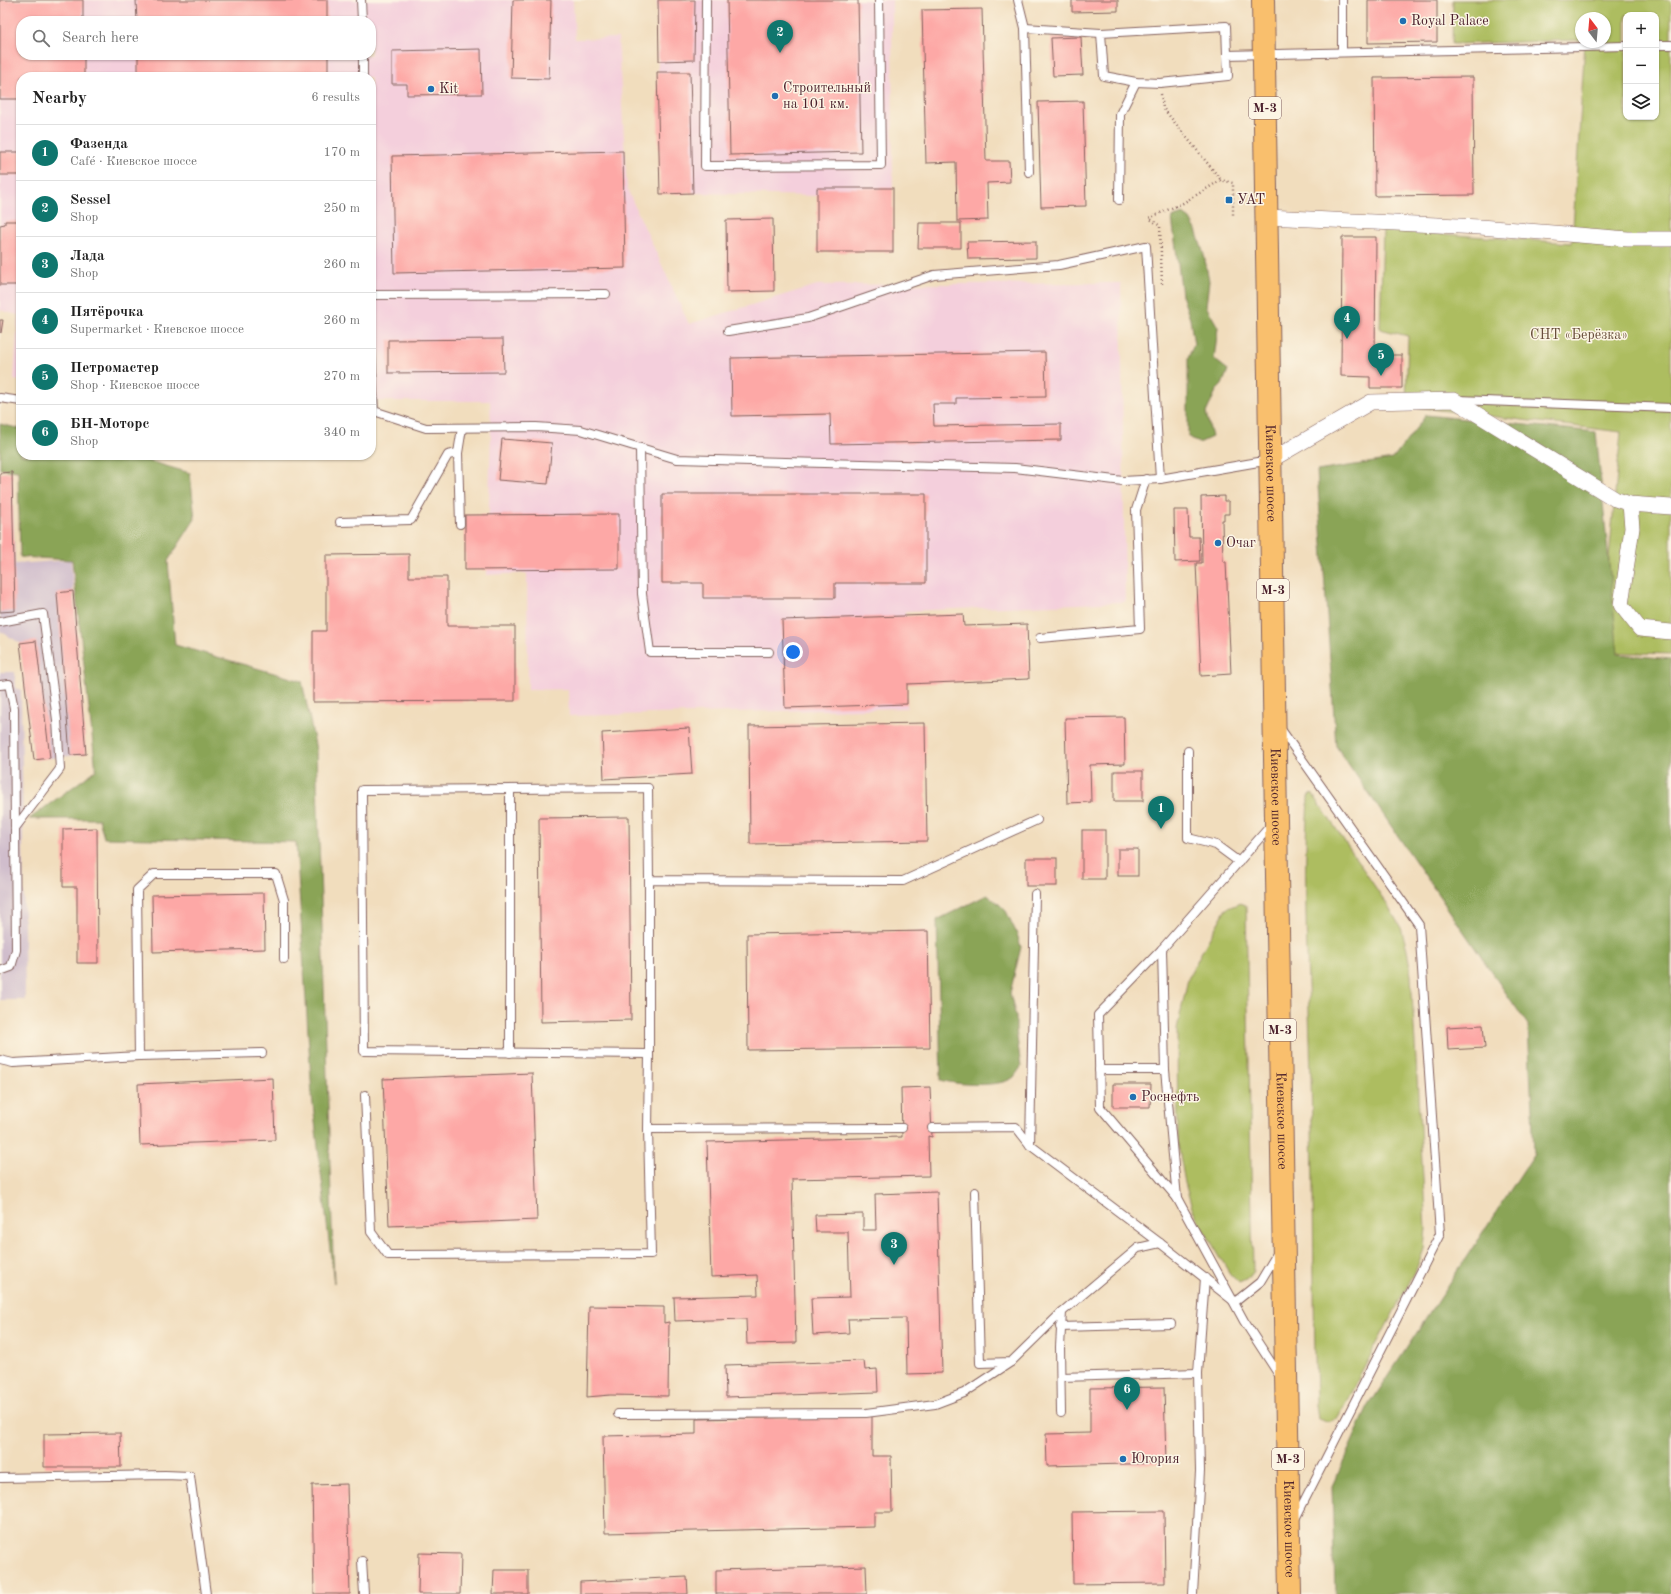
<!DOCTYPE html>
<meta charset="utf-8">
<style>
body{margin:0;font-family:"Old Standard TT",serif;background:#f6f6f6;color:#222}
.controls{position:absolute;right:12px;top:12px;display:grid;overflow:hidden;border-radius:8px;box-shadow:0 1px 3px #0004}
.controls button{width:36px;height:36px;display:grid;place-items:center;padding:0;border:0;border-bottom:1px solid #e0e0e0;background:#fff;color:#222;font:20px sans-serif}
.compass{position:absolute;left:1575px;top:12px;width:36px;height:36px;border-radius:50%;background:#fff;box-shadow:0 1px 3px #0004;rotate:344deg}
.you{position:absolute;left:793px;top:652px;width:14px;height:14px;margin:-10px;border:3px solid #fff;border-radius:50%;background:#1a73e8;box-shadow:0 0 0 6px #1a73e833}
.badge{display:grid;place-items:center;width:26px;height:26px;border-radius:50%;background:#0f766e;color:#fff;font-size:13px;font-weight:700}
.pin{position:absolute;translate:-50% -33px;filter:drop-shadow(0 1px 2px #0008)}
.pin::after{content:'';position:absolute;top:21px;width:14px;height:12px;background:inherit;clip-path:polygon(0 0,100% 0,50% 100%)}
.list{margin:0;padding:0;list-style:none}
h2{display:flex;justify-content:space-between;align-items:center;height:52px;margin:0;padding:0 16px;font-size:17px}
h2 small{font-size:13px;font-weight:400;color:#767676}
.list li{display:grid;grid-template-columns:26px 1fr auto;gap:12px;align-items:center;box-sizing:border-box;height:56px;padding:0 16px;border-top:1px solid #e0e0e0}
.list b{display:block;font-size:15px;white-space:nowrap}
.list p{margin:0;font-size:13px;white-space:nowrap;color:#767676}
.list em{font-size:13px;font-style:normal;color:#767676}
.icon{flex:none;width:22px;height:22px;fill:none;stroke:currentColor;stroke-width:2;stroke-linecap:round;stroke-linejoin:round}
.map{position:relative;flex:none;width:1671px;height:1594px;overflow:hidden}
.search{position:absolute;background:#fff;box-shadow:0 1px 3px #0004;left:16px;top:16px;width:360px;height:44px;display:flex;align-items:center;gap:10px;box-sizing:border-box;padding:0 14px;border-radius:16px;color:#767676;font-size:15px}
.panel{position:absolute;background:#fff;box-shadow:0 1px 3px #0004;left:16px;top:72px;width:360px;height:388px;border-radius:16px}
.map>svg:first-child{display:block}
</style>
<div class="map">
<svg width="1671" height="1594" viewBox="0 0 1671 1594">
<rect width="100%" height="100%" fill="#fcf5e5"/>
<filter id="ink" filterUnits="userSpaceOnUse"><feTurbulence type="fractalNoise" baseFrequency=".025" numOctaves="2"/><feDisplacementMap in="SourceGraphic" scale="8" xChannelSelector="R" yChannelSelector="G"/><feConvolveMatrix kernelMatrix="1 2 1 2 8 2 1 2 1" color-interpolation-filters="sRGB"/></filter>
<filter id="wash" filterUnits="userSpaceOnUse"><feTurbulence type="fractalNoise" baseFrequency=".012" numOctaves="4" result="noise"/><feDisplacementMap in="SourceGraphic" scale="16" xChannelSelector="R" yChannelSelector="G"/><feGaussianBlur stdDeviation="0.9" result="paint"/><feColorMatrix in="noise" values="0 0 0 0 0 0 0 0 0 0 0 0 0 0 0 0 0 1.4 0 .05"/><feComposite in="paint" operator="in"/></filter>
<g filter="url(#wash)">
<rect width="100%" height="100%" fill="#f1ddbd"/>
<g fill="#f4cfdc" fill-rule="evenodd">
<path d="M0,0H573L575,39L618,38L627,189L689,324L817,285L1121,283L1125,602L905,611L907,708L569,716L568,689L528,690L527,573L487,575L491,428L490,401H371V77H21V381L14,380L18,315L0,310ZM21,21H371V55H21Z"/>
<path d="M657,0H892L893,221L817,196L693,193L660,194Z"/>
</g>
<g fill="#d0bdcc">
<path d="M12,472L15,564L71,560L86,754L34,760L20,643L0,631V473Z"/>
<path d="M0,672H15L16,688L21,690L25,1000H0Z"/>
</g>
<g fill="#adbd60" stroke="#7c6e46" fill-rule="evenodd">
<path d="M1453,0H1671V654L1600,652L1621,432L1406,406L1408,336L1380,329L1383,230L1572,243L1585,42H1605V18H1581V40L1452,44ZM1626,15H1656V117H1626Z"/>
<path d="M1312,793L1388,906L1401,928L1407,949L1411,976L1426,1228L1424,1248L1416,1270L1338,1417L1329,1423L1318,1419L1316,1405C1313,1296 1314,1187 1311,1078C1309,985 1302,891 1308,797Z"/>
<path d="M1240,903L1246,905L1253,1271L1246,1280L1239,1283L1230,1274L1201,1225L1192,1208L1185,1183L1178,1144L1177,1029L1188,979L1201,953L1226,909Z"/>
</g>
<g fill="#8aa456" stroke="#6a6240">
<path d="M1183,214L1190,219L1196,230L1204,255L1209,281L1206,306L1218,327L1214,359L1228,370L1222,385L1216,391L1206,413L1212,437L1199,443L1188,436V358L1194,344L1190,319L1182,295L1172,218Z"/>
<path d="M1426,415L1596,432L1618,654L1671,659V1594H1335L1332,1486L1368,1407L1534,1154L1528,1025L1336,746L1317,471L1393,459Z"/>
<path d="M0,424L21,429V455H128L190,473L195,519L168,561L175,645L302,681L316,750L334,1284L312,1096L296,842L104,838L99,819H29L96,770L72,560L20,557L18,471L0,469Z"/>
<path d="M987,895L997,902L1006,911L1017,934L1021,947L1010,993L1016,1017V1030L1021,1067C1019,1070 1016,1074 1014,1077C1001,1088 956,1085 941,1080L937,920Z"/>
</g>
<g id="blocks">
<g fill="#fda8a6">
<path d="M0,0H83V21H21V55H84V77H21V99H0Z"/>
<path d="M136,0H327V21H137Z"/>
<path d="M513,0H551L549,79L511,78Z"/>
<path d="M658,0H695L694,60L659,61Z"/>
<path d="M727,0H858L861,152L730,155Z"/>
<path d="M1072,0H1118V11L1072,12Z"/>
<path d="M1368,0H1437V42L1368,43Z"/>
<path d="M982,9L986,161H1009L1010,182L987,183L988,220L957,221L956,162L926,163L922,10Z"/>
<path d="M1081,37L1083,75L1053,76L1051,38Z"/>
<path d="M481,49L482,94L407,95V84H392V51Z"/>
<rect x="138" y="55" width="190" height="22"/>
<path d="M657,72H690L693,193L660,194Z"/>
<path d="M1473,77L1474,195L1375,196L1374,78Z"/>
<path d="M1083,101L1086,206L1041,207L1038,102Z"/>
<path d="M623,151L625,268L394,273L392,156Z"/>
<rect x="0" y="152" width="21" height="23"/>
<rect x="817" y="188" width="76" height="64"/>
<path d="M773,219L774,291L727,292L726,220Z"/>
<path d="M5,221H21V285H0V225L5,224Z"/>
<path d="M919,223H961V248H918Z"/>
<path d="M1342,237H1376L1375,355H1402V388H1370V377L1341,376Z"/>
<path d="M1036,241V258L968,259L967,242Z"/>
<path d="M0,320H3L1,333L0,332Z"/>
<path d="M503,339L504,372L388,373V340Z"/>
<path d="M1045,352L1046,397L956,398V404H933L934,426L1061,424V440L831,444L830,414L732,416L731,358Z"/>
<path d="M502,439L552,443L548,484L498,480Z"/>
<path d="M12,472L15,611L0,612V473Z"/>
<path d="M662,494H926V583H835V598H703V583H662Z"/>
<path d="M1224,496V501H1229V514H1224V520H1222L1223,562H1226L1231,674L1201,676L1196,563H1202L1201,497Z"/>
<path d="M1174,510H1188L1189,537H1199L1200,561L1175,562Z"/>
<path d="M619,514V569L465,570V515Z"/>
<path d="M409,554V577H447V626H515V701L313,702V631H326V555Z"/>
<path d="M73,591L86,754L70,755L57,593Z"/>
<path d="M963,614L964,626L1027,624L1029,679L907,684V704L785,708L782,620Z"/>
<path d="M36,641L50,758L34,760L20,643Z"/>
<path d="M1124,717L1125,764L1090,765L1091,802L1067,803L1065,718Z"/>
<path d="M925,723L927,841L750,844L749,726Z"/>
<path d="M689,728L692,774L604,779L602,733Z"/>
<rect x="1114" y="771" width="29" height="30"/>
<path d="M629,817L631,1020L541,1022L539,818Z"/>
<path d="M97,828L98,963H77V887H63V829Z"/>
<rect x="1082" y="830" width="23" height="49"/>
<rect x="1118" y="849" width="20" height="27"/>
<rect x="1026" y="858" width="31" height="28"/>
<path d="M264,893L265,949L153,952L152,895Z"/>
<path d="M928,931L930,1048L748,1050L747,934Z"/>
<path d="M1483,1025L1485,1048L1448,1050L1447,1027Z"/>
<path d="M532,1073L537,1220L389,1226L383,1079Z"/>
<path d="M273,1078L275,1140L140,1145L138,1084Z"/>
<path d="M1113,1084H1151L1150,1107H1113Z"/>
<path d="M930,1087L932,1137L928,1136L929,1176L792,1179L796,1343L747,1344L746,1319L675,1321L674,1297L758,1295L757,1275L711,1277L707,1142L902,1137L901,1088Z"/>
<path d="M937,1192L942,1373L907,1374L906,1318L848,1319L849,1333L813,1335L811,1298L850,1297L848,1232H816L815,1215L863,1214V1230H876L875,1194Z"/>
<path d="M589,1306L664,1307V1323L669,1322L668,1396L610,1395L587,1397Z"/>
<path d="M864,1361L865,1370L877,1369L878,1392L726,1397L725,1365Z"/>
<path d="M1164,1387L1166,1463L1047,1466L1046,1434L1090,1433V1388Z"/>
<path d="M872,1416V1456H891L892,1512H874V1527L605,1533L603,1436L696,1434V1419Z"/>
<path d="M120,1433L121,1467H44V1434Z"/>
<path d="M347,1484L350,1594H314L312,1485Z"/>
<path d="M1164,1511L1165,1583L1073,1584L1072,1512Z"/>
<path d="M419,1553L461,1554L460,1594H418Z"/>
<path d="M866,1566L867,1594H716V1570Z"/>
<path d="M494,1570H528V1594H493Z"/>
<path d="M687,1577L688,1594H580V1582Z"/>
</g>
</g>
</g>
<g filter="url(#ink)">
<use href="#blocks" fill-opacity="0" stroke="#84625e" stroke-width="1"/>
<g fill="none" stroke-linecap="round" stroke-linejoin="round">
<g stroke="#84625e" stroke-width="10">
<g id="service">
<path d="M361,0L362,21"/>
<path d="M706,0L705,166L881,165L879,0"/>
<path d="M1018,0L1025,28L1029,172"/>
<path d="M1342,0V52"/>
<path d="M1025,28L1101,33"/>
<path d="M1656,45H1671"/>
<path d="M363,55V77"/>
<path d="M1227,55L1228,76L1160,83L1136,82L1104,76L1101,33L1226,26L1227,55L1626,46"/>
<path d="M1119,200L1120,114L1136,82"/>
<path d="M371,295L606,294"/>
<path d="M728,331L808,318L934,275L1059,265L1146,246L1160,479"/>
<path d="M371,352L374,411L426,428L536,427L581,430L677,459L1015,468L1123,481L1160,479L1270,460"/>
<path d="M0,398L21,401"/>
<path d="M1458,400L1671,408"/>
<path d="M640,448L642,594L650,652H769"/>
<path d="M340,522L411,520L448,455L458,453"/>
<path d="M460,524L458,453L462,428"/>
<path d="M0,622L43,614L57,720L60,769L15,828"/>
<path d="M1040,638L1140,629L1136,510L1146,479"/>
<path d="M0,685L9,684L14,708L16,950L11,967L0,971"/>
<path d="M1280,728L1419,925L1440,1234L1295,1519"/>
<path d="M1188,751V838L1216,845L1239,862"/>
<path d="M1272,824L1162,949L1098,1015L1100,1107L1177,1198L1244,1321L1281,1378"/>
<path d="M649,880L648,788L362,790L364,1051L649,1054V880L903,881L1037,820"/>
<path d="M1162,949L1165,1070L1177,1198"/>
<path d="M510,1053V789"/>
<path d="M139,1056L137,890L154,874H276L284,900V959"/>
<path d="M0,1060L13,1063L139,1056L262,1053"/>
<path d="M1099,1070H1165"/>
<path d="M365,1095L371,1232L388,1255L651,1254L648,1129L649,1054"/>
<path d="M932,1128L1016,1127L1030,1145L1160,1243L1235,1302L1260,1282L1278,1252"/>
<path d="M648,1129L902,1128"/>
<path d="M1030,1145L1035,894"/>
<path d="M975,1192L980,1363L1011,1362L1062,1312"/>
<path d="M1060,1327L1171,1324"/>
<path d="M1061,1377L1198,1373"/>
<path d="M1061,1413L1060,1347L1062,1312L1138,1248L1160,1243"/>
<path d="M618,1414L866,1413L935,1404L964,1393L1011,1362"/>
<path d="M0,1478L165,1475L190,1476L206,1594"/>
<path d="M362,1561L364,1594"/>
<path d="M1193,1594L1200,1471L1198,1373L1205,1278"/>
</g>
</g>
<g stroke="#84625e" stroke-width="16">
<g id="minor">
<path d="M1267,217L1480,227L1628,239H1671"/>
<path d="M1271,460L1371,402L1454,400L1615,499L1630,504L1671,507"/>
<path d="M1630,504L1632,528L1621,605L1640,629L1671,632"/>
</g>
</g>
<g stroke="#84625e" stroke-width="24">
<g id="trunk">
<path id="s1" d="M1263,0L1276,820L1290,1594"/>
</g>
</g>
<g stroke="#84625e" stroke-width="2.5" stroke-dasharray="1 3" stroke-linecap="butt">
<path d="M1161,94L1163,108L1221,180"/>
<path d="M1162,284L1160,226L1149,218L1183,203L1221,180L1233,183V215"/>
</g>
<use href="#service" stroke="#fff" stroke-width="8"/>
<use href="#minor" stroke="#fff" stroke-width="15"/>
<use href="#trunk" stroke="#f9bf6d" stroke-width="22"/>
</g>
</g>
<g fill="#1f6fb2" stroke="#fcf5e5" stroke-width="1.5">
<circle cx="1403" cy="21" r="4"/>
<circle cx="431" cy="89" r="4"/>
<circle cx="775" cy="96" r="4"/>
<rect x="1225" y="196" width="8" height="8" rx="2"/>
<circle cx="1218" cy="543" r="4"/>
<circle cx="1133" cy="1097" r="4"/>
<circle cx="1123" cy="1459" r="4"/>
</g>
<g text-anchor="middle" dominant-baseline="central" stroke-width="3" stroke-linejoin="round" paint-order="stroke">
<g fill="#fcf5e5" stroke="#7f5f63" stroke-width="1">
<rect x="1249" y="97" width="32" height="22" rx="3"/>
<rect x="1257" y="579" width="32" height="22" rx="3"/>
<rect x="1264" y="1019" width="32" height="22" rx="3"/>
<rect x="1272" y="1448" width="32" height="22" rx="3"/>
</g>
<g font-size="13" font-weight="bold" fill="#4a1f2b">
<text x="1265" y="108">М-3</text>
<text x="1273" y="590">М-3</text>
<text x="1280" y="1030">М-3</text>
<text x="1288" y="1459">М-3</text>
</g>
<g font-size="14" fill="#4a1f2b" stroke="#fcf5e5" text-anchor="start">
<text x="1411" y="21">Royal Palace</text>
<text x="783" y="88">Строительный<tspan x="783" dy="16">на 101 км.</tspan></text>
<text x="439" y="89">Kit</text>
<text x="1237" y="200">УАТ</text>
<text x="1226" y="543">Очаг</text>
<text x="1141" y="1097">Роснефть</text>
<text x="1131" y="1459">Югория</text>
</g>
<g font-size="14" fill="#684e3b" stroke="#fcf5e5">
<text x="1579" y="335">СНТ «Берёзка»</text>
</g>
<g font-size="14" fill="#4a1f2b" stroke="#fcf5e5">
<text stroke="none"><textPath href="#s1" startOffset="473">Киевское шоссе</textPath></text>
<text stroke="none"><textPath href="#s1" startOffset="797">Киевское шоссе</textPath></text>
<text stroke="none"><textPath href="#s1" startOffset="1121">Киевское шоссе</textPath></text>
<text stroke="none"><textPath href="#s1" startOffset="1529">Киевское шоссе</textPath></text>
</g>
</g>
</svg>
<div class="controls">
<button>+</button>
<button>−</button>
<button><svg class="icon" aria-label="layers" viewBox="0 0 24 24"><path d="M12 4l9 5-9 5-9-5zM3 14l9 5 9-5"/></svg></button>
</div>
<svg class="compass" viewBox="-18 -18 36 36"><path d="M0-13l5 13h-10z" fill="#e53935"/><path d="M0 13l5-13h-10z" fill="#767676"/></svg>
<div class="you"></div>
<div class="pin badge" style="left:1161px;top:829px">1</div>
<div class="pin badge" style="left:780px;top:53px">2</div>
<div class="pin badge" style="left:894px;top:1265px">3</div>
<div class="pin badge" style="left:1347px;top:339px">4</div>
<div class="pin badge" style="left:1381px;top:376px">5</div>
<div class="pin badge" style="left:1127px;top:1410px">6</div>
<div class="search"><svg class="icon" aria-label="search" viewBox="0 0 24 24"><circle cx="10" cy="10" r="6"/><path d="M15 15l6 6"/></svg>Search here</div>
<section class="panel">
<h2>Nearby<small>6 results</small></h2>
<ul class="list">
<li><span class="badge">1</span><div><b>Фазенда</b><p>Café · Киевское шоссе</p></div><em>170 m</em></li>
<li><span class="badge">2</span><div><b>Sessel</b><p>Shop</p></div><em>250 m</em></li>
<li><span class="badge">3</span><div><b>Лада</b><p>Shop</p></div><em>260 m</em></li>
<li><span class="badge">4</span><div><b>Пятёрочка</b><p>Supermarket · Киевское шоссе</p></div><em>260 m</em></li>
<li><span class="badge">5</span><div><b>Петромастер</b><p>Shop · Киевское шоссе</p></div><em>270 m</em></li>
<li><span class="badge">6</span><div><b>БН-Моторс</b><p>Shop</p></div><em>340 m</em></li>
</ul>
</section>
</div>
